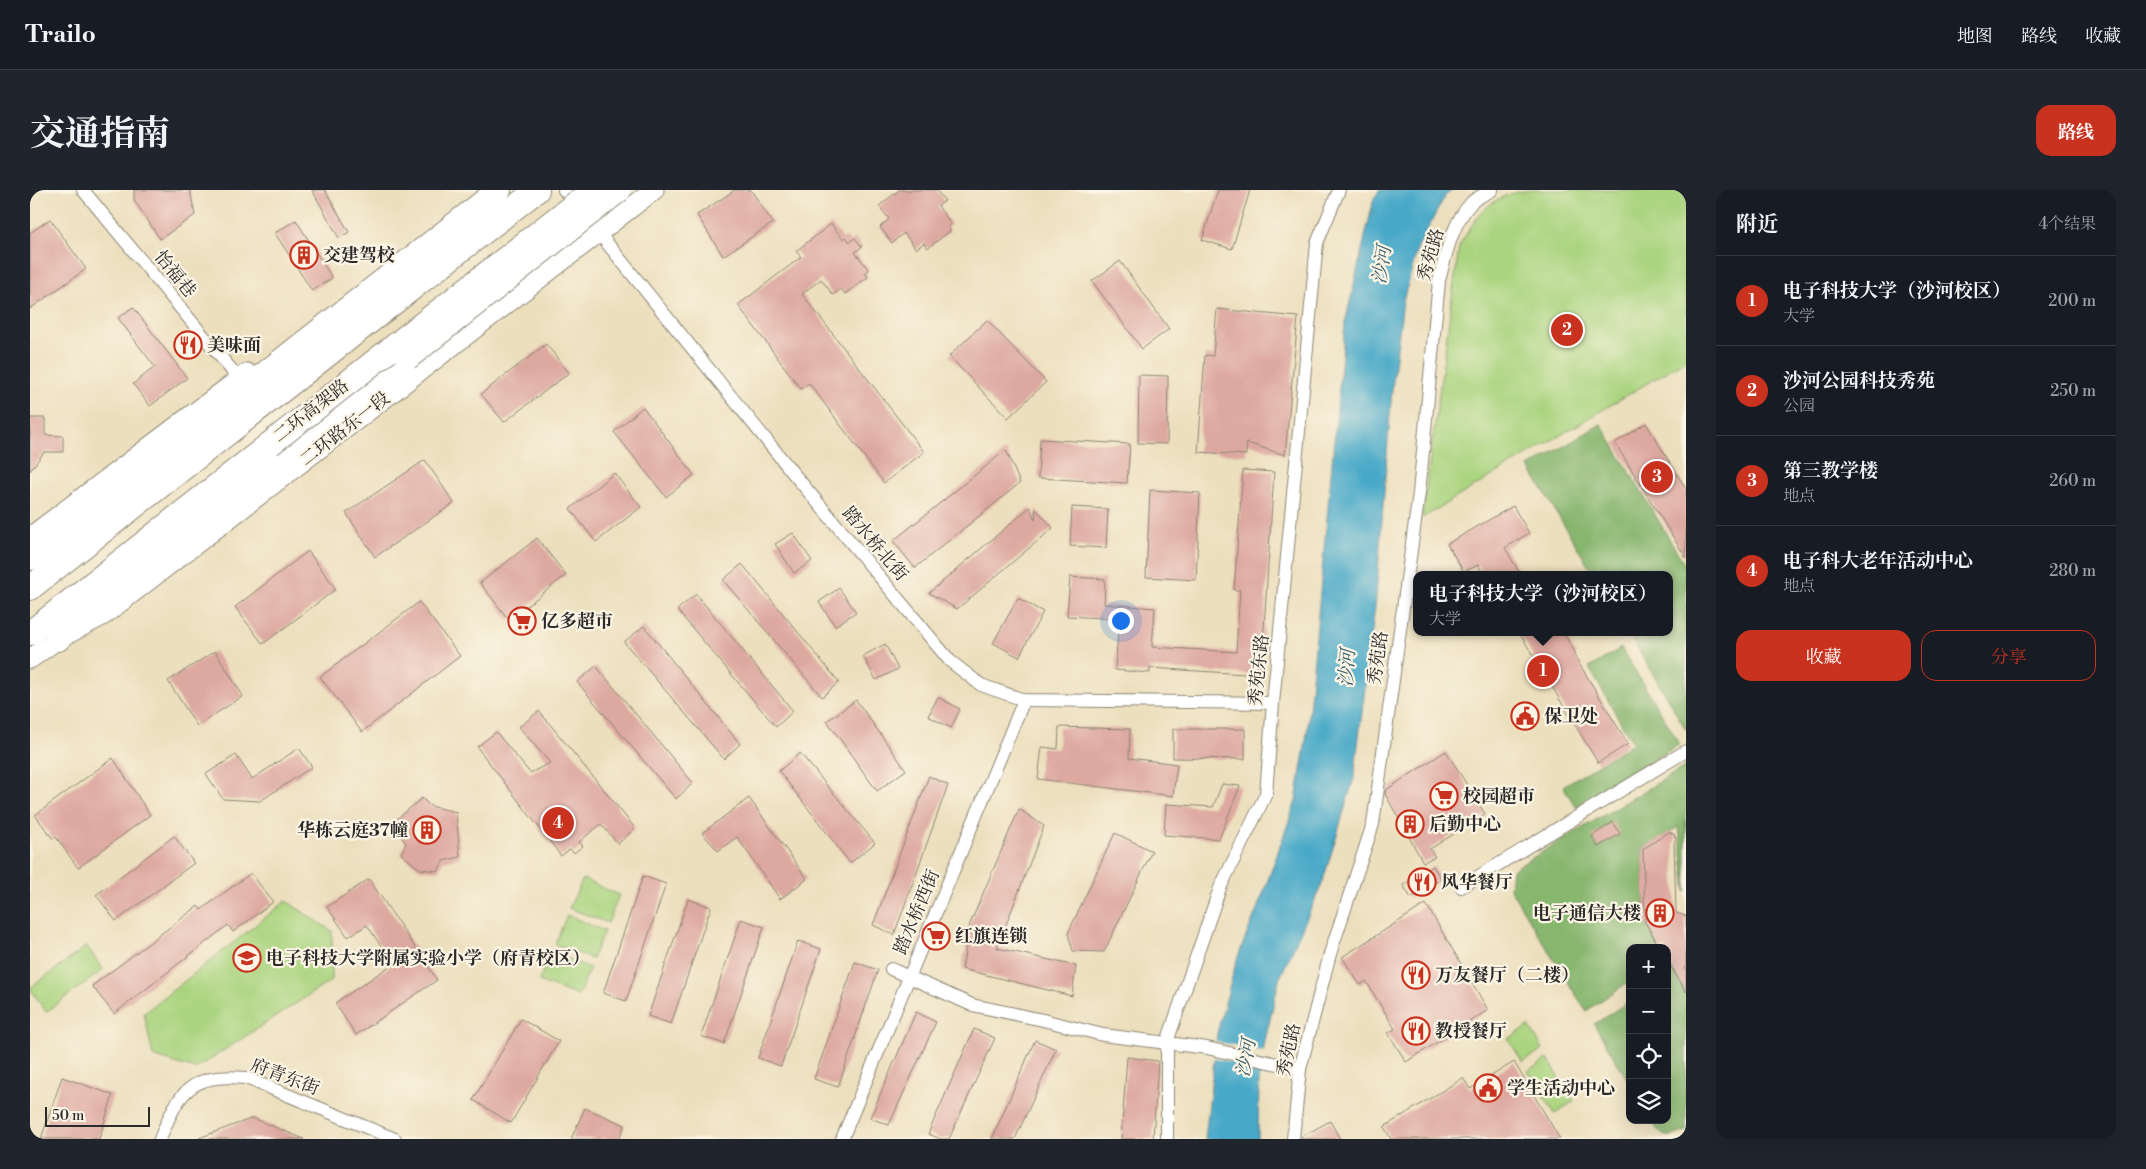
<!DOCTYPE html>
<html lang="zh">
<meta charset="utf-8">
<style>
body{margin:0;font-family:"Libre Bodoni","Noto Serif SC",serif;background:#20242c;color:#f1f3f6}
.controls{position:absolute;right:15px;bottom:15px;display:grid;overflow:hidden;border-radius:10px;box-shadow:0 5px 20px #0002}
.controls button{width:45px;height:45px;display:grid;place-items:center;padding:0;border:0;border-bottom:1px solid #363941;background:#171b24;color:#f1f3f6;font:25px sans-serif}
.scale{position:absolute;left:15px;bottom:12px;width:105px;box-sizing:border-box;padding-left:5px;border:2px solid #2b2b2b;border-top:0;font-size:14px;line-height:18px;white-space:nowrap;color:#2b2b2b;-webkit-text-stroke:4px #fcf5e5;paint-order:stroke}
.you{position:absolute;left:1090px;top:430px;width:18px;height:18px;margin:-12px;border:4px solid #fff;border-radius:50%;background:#1a73e8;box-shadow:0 0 0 8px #1a73e833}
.badge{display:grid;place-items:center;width:32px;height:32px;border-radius:50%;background:#c8321e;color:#fff;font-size:16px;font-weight:700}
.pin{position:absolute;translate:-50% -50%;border:2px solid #fff;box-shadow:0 1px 5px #0006}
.popup{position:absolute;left:1383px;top:381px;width:260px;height:65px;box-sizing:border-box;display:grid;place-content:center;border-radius:10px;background:#171b24;filter:drop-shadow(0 1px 4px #0005);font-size:16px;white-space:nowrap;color:#9ea1a6}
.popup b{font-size:19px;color:#f1f3f6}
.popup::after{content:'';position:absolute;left:50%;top:100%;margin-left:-10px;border:10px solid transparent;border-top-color:#171b24}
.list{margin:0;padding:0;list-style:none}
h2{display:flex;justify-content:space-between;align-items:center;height:65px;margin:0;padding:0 20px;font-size:21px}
h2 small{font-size:16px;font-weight:400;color:#9ea1a6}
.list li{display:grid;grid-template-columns:32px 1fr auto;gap:15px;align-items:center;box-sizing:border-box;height:90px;padding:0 20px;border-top:1px solid #363941}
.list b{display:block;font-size:19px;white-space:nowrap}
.list p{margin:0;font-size:16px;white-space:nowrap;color:#9ea1a6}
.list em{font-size:16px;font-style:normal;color:#9ea1a6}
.actions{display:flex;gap:10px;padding:15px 20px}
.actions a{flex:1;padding:11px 0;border:1px solid #c8321e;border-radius:15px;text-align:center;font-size:18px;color:#c8321e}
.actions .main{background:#c8321e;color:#fff}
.icon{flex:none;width:28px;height:28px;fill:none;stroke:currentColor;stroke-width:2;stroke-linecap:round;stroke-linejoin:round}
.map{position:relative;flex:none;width:1656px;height:949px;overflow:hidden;border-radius:15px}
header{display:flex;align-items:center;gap:30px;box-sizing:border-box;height:70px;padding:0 25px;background:#171b24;border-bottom:1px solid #363941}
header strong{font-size:24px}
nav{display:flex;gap:28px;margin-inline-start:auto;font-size:18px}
.intro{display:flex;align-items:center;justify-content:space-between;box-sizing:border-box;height:120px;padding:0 30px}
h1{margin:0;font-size:35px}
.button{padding:12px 22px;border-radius:15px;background:#c8321e;color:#fff;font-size:18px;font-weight:700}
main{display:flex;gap:30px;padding:0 30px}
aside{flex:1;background:#171b24;border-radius:15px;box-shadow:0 5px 20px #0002}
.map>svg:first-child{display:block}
</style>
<header>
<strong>Trailo</strong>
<nav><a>地图</a><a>路线</a><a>收藏</a></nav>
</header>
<div class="intro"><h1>交通指南</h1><a class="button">路线</a></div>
<main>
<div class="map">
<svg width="1656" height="949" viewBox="0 0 1656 949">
<rect width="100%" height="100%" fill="#fcf5e5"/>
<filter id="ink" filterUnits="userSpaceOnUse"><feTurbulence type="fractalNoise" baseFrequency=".02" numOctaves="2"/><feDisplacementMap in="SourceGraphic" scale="10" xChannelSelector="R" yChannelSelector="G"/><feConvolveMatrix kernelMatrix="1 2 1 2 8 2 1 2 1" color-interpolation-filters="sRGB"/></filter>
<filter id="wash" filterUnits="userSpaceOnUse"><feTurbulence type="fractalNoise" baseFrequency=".0096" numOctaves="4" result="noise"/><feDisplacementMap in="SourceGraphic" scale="20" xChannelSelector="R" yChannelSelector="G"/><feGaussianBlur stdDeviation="1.12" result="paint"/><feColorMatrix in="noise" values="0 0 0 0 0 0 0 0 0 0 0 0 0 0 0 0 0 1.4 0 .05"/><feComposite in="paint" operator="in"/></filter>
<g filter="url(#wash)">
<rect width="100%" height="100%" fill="#ecdfbd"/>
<g fill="#aad47f" stroke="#6a8055">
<path d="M1500,0H1656V170L1392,328L1429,57C1448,23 1459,5 1500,0Z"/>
<path d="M553,689L589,705L578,733L539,718Z"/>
<path d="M256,711L302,741V790L165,879L123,866L114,823Z"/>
<path d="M537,725L574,741L562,769L525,754Z"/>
<path d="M57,756L73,780L16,822L0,798Z"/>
<path d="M520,761L560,778L548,806L509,791Z"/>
<path d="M1499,836L1513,859L1493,872L1478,849Z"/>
<path d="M1518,869L1544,911L1525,924L1498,881Z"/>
</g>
<g fill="#87b66e" stroke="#59704c">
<path d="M1571,234L1656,377V540L1598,442H1639V385H1564L1499,277Z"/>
<path d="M1591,458L1650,554L1546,617L1533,596L1603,553L1559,478Z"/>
<path d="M1656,576V702L1649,637L1613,659L1615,732L1630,758H1600V791L1556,821L1480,699L1482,680Z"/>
<path d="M1642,779L1656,802V941C1635,949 1633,949 1621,930H1637V783Z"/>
<path d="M1600,811V894L1564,834Z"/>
</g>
<path fill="#47a8c7" stroke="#396a79" d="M1350,0H1423L1415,6L1388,57L1373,111L1362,199L1346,408L1324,588L1292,694L1249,790L1235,851L1229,891L1228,949H1175L1187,843L1207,769L1234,701L1266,611L1277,543L1315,133L1344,8Z"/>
<path fill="#ecdfbd" d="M1184,851L1236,862L1234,879L1182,868Z"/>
<g id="blocks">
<g fill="#dda8a0">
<path d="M104,0H160L165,25L130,49L104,10Z"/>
<path d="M282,0H295L319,42L309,48Z"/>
<path d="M705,0H721L743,33L693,66L667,25Z"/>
<path d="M869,0H906L915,11L908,16L921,34L918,37L920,41L898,58L894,53L886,59L874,43L862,53L850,37L859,29L849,16Z"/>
<path d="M1188,0H1220L1202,59L1172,50Z"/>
<path d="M20,29L56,79L0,119V43Z"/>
<path d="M266,30L302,88L282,101L245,43Z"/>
<path d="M801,34L813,49L816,47L820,52L825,48L832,57L825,62L839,80L835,83L838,87L815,104L811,99L803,105L791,89L772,104L894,262L854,293L779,193L771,199L708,115L771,67L766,61Z"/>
<path d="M1090,71L1139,139L1112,159L1062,91Z"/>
<path d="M103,117L157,188L120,216L103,194L125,177L88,128Z"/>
<path d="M1187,119L1268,127L1255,265L1217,253L1216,265L1168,262L1175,165L1183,166Z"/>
<path d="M957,130L1016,192L978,228L919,166Z"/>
<path d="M516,154L539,183L474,232L451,204Z"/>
<path d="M1109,185L1138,186L1137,254L1108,253Z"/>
<path d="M613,217L664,285L636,307L584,242Z"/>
<path d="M0,228H15V245L33,246V262H14L0,281Z"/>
<path d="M1616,233L1656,299V368L1585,253Z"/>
<path d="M1010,249L1100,254L1097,293L1008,288Z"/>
<path d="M976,260L990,293L885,378L863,351Z"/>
<path d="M395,270L424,313L345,367L316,323Z"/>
<path d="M1213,280L1244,282L1231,485L1120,478V483L1085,480L1089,429L1037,426L1040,387L1075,389L1074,414L1125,418L1122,457L1206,462L1210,400H1204Z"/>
<path d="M584,283L611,317L566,352L540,319Z"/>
<path d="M1120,300L1170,303L1166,390L1116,387Z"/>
<path d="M1483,316L1499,343L1475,358L1491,385H1454L1448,375L1434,382L1417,354Z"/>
<path d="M1000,317L1005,330L1006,319L1023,338L927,419L899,403Z"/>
<path d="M1042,317L1078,319L1076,358L1040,356Z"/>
<path d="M763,343L782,371L764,383L745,354Z"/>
<path d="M507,348L536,385L479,430L450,393Z"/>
<path d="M278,361L306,399L233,454L205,417Z"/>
<path d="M712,374L809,492L792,507L693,390Z"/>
<path d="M809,398L826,422L805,436L789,412Z"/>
<path d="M666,404L763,521L746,537L647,420Z"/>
<path d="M988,408L1013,422L989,467L963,453Z"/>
<path d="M389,412L430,466L332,542L290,487Z"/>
<path d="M614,436L710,554L694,569L594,452Z"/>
<path d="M1489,442H1533L1546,464L1544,465L1598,554L1568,573Z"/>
<path d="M855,454L868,479L846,490L833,466Z"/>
<path d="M185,461L213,506L167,536L138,491Z"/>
<path d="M566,476L663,593L646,609L547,492Z"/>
<path d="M908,507L930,519L921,538L898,526Z"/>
<path d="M826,510L876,580L847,601L797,531Z"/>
<path d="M509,521L605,638L588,654L571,634L549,652L553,656L544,663L540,659L531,666L447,557L466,542L500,583L520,573L489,537Z"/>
<path d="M1029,537L1100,539L1099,568L1147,574L1143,606L1008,589L1012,557L1028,559Z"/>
<path d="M1143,539H1215V569L1143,568Z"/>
<path d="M269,558L282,577L230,611L193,609L176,584L206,565L222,589Z"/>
<path d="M1416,561L1455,624L1400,659L1405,667L1393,672L1355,604L1356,600Z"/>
<path d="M770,563L845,653L820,673L749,581Z"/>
<path d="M83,568L120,625L48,678L26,647L23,649L5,625Z"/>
<path d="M899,586L918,595L864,745L843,735Z"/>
<path d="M1192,594L1210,596L1189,649L1134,645L1136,614L1183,617Z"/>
<path d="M392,608L400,616L426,622L430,667L413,671L408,681L390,679L371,664L376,653L361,634Z"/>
<path d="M719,608L777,689L750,709L707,647L688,661L672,643Z"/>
<path d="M989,619L1014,636L967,758L1046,776L1042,806L932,779L940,734Z"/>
<path d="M1583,632L1590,644L1568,657L1562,646Z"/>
<path d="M1639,642L1644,644L1646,649L1644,653L1646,723L1656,726V802L1637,770V758H1630L1615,732L1613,659Z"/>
<path d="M1085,643L1122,661L1074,762L1043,761L1038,743Z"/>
<path d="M144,646L164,673L86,731L66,705Z"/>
<path d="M1403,676L1411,689L1381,708L1373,695Z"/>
<path d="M221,683L243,712L203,742L198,735L84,824L62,796L168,716L171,720Z"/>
<path d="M613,686L636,694L596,811L573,803Z"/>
<path d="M339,689L407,790L326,845L305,813L363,774L337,735L318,747L297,717Z"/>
<path d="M658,709L681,717L641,834L618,826Z"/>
<path d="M1396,714L1458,820L1376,872L1358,843L1365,839L1336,791L1330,795L1312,767Z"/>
<path d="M711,729L734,737L694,854L671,846Z"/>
<path d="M768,751L791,759L751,876L728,868Z"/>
<path d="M825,772L848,780L808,897L784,889Z"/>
<path d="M886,822L906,832L859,935L840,928Z"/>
<path d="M491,829L529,851L481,933L443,910Z"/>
<path d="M944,839L965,848L919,949H911L898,944Z"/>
<path d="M1005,850L1026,859L985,949H962Z"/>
<path d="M1097,867L1128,871L1123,949H1091Z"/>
<path d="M1484,872L1530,949H1361L1354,937L1433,888L1440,899Z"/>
<path d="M32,887L83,905L69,949H11Z"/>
<path d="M555,918L595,935L589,949H541Z"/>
<path d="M223,928L274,949H170L169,948Z"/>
<path d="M1300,931L1310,949H1271V947Z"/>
</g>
</g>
</g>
<g filter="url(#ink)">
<use href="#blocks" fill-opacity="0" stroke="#8c8574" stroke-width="1"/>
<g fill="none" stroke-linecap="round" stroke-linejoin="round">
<g stroke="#8c8574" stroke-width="14">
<g id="street">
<path d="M53,0L209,189"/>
<path d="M534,0L548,17"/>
<path d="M564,37L763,283L920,471L951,495L994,510L1243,513"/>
<path d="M1431,697L1656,561"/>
<path d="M861,779L942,815L1013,830L1073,845L1177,858L1270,879"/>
<path d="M130,949C149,901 161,883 216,888L365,949"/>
<path d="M812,949L994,510"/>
<path d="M1137,949V852L1190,698L1236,604L1243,513L1287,53L1309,0"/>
<path d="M1263,949L1270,879L1300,764L1343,634L1389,303L1409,91C1416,64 1422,33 1442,12C1447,7 1456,4 1462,0"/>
</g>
</g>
<g stroke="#8c8574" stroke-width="21">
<g id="secondary">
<path d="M0,347L217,183"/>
<path d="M0,469L28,449L74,425L624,0"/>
</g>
</g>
<g stroke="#8c8574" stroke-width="26">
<g id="highway">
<path d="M0,368L469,0"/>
<path d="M0,398L507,0"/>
<path d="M0,443L240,254"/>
<path d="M28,449L58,419L377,168"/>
</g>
</g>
<use href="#street" stroke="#fff" stroke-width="12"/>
<use href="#secondary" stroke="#fff" stroke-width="19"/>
<use href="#highway" stroke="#fff" stroke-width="24"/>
<g stroke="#8c8574" stroke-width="26" stroke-linecap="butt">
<g id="highway-bridge">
<path d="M377,168L589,0"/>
<path d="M240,254L563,0"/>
</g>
</g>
<use href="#highway-bridge" stroke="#fff" stroke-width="24"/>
</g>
</g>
<defs>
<g id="building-ring" transform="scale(1.4375)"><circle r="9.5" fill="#fcf5e5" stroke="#c8321e" stroke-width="1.5"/><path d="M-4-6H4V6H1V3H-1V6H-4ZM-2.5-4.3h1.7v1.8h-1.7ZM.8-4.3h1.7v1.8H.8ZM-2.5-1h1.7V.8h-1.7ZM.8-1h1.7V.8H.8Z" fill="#c8321e"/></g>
<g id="restaurant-ring" transform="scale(1.4375)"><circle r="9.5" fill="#fcf5e5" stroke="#c8321e" stroke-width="1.5"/><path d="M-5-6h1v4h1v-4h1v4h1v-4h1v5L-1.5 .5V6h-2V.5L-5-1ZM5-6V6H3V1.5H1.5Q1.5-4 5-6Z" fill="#c8321e"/></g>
<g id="supermarket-ring" transform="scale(1.4375)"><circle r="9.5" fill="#fcf5e5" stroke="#c8321e" stroke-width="1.5"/><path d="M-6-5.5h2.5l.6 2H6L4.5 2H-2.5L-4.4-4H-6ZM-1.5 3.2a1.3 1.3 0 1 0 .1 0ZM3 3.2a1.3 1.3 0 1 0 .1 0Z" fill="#c8321e"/></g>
<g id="civic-ring" transform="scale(1.4375)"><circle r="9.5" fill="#fcf5e5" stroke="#c8321e" stroke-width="1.5"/><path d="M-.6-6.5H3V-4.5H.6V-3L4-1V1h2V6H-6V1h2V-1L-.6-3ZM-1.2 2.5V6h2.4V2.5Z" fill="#c8321e"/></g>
<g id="school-ring" transform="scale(1.4375)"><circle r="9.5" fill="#fcf5e5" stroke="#c8321e" stroke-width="1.5"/><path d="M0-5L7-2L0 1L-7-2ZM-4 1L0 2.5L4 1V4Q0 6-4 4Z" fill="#c8321e"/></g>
</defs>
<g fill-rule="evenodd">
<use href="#building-ring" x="274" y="65"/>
<use href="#restaurant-ring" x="158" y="155"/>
<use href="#supermarket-ring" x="492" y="431"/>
<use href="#civic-ring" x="1495" y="526"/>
<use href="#supermarket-ring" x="1414" y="606"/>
<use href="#building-ring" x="1380" y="634"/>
<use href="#building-ring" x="397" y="640"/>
<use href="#restaurant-ring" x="1392" y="692"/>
<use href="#building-ring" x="1630" y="723"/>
<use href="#supermarket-ring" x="906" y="746"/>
<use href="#school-ring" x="217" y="768"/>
<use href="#restaurant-ring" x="1386" y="785"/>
<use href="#restaurant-ring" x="1386" y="841"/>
<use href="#civic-ring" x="1458" y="898"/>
</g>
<g text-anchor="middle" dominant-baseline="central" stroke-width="4.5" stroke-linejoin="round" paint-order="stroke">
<g font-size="18" font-weight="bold" fill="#2b2b2b" stroke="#fcf5e5" text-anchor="start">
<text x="293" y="65">交建驾校</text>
<text x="177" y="155">美味面</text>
<text x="511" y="431">亿多超市</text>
<text x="1514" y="526">保卫处</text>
<text x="1433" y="606">校园超市</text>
<text x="1399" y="634">后勤中心</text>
<text x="378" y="640" text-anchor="end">华栋云庭37幢</text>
<text x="1411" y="692">风华餐厅</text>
<text x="1611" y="723" text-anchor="end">电子通信大楼</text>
<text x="925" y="746">红旗连锁</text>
<text x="236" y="768">电子科技大学附属实验小学（府青校区）</text>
<text x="1405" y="785">万友餐厅（二楼）</text>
<text x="1405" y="841">教授餐厅</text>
<text x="1477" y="898">学生活动中心</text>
</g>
<g font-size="18" fill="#2b2b2b" stroke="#fcf5e5">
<text transform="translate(1401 65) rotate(-74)">秀苑路</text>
<text transform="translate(145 84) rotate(51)">怡福巷</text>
<text transform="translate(281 221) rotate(-38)">二环高架路</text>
<text transform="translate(315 239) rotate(-38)">二环路东一段</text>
<text transform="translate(845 354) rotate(50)">踏水桥北街</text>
<text transform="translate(1348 468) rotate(-82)">秀苑路</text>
<text transform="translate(1229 480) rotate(-84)">秀苑东路</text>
<text transform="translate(887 722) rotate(-67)">踏水桥西街</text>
<text transform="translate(1259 860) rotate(-78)">秀苑路</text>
<text transform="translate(255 887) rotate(21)">府青东街</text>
</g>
<g font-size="19" font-style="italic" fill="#365d69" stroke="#fcf5e5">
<text transform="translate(1352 75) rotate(-82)">沙河</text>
<text transform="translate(1317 478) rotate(-86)">沙河</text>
<text transform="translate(1216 868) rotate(-80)">沙河</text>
</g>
</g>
</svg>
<div class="controls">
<button>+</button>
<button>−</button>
<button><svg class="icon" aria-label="locate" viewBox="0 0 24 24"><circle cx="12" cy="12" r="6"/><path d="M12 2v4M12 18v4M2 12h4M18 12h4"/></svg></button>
<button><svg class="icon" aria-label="layers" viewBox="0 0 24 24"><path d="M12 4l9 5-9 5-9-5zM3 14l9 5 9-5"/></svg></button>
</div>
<div class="scale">50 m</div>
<div class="you"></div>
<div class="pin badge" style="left:1513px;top:481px">1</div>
<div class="popup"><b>电子科技大学（沙河校区）</b>大学</div>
<div class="pin badge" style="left:1537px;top:140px">2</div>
<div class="pin badge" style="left:1627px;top:287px">3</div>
<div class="pin badge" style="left:528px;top:633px">4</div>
</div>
<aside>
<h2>附近<small>4个结果</small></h2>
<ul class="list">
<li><span class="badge">1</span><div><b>电子科技大学（沙河校区）</b><p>大学</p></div><em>200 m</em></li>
<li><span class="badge">2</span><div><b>沙河公园科技秀苑</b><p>公园</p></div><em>250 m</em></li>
<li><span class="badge">3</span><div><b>第三教学楼</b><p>地点</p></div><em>260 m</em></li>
<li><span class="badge">4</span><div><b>电子科大老年活动中心</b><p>地点</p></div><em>280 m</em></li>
</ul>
<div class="actions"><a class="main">收藏</a><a>分享</a></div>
</aside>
</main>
